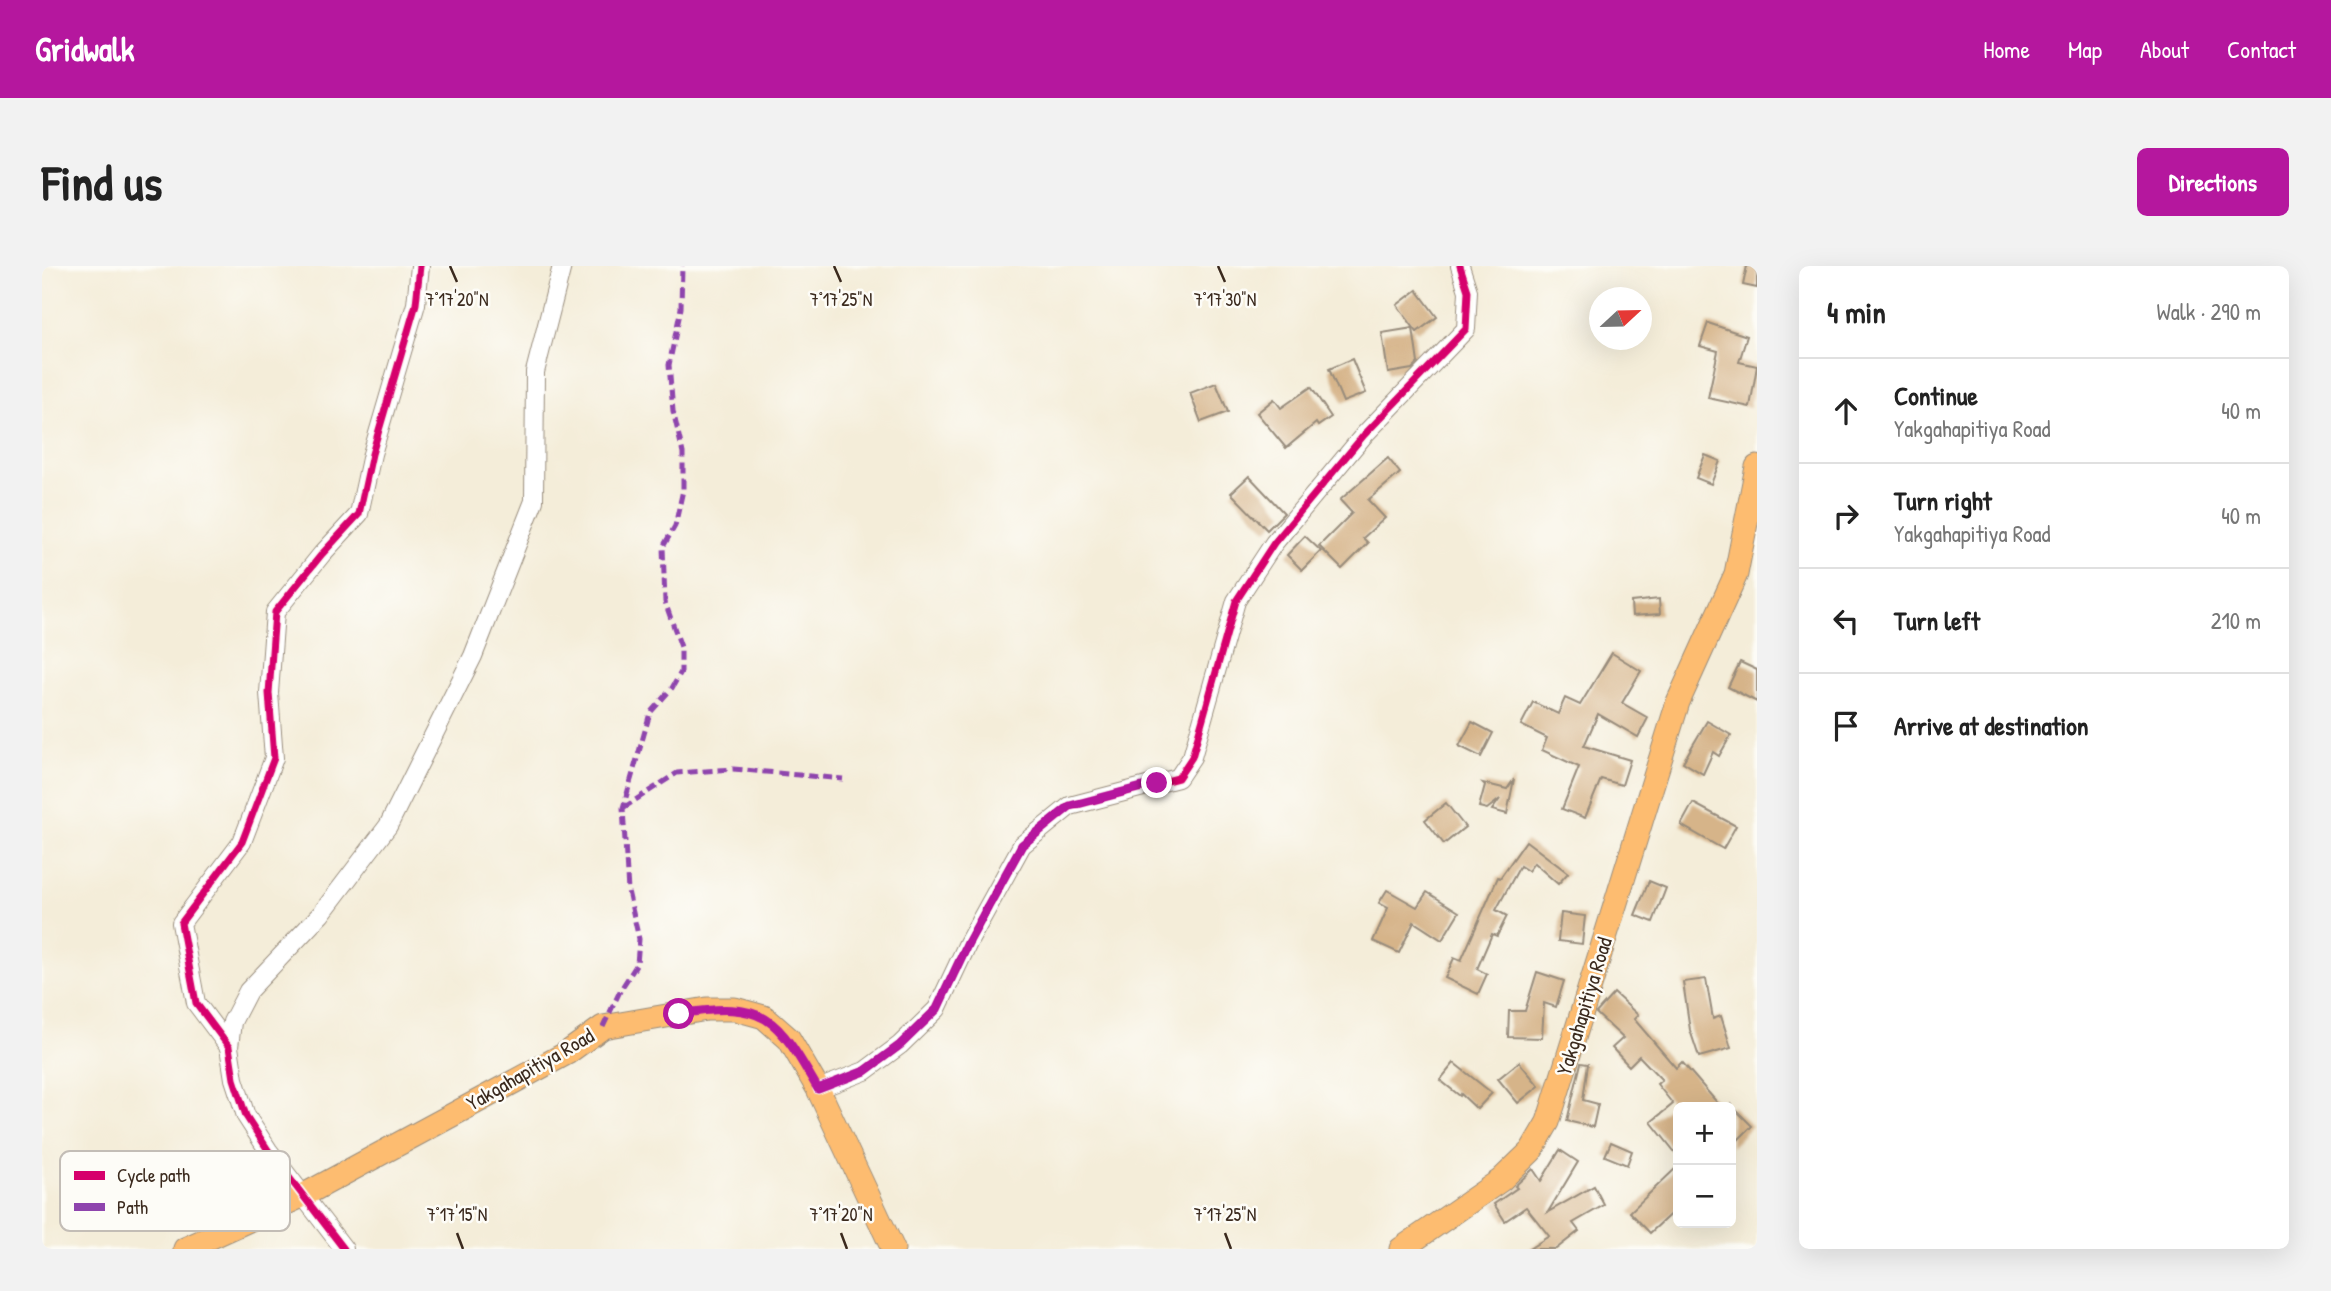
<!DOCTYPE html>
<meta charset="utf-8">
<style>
body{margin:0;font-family:"Patrick Hand",sans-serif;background:#f2f2f2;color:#222}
.controls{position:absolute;right:21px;bottom:21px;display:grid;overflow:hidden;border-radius:10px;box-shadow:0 7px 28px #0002}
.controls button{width:63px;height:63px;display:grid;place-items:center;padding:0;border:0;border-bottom:2px solid #e0e0e0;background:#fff;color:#222;font:35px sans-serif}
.compass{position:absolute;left:1547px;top:21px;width:63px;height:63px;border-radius:50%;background:#fff;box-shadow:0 7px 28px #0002;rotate:68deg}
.stop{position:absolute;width:21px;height:21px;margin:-16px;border:5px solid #b5179e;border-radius:50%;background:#fff}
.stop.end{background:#b5179e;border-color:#fff;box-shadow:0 2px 7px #0008}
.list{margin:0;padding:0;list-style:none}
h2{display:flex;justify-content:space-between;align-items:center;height:91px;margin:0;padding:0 28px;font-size:30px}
h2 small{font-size:23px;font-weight:400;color:#767676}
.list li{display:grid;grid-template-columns:46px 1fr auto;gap:21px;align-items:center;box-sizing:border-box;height:105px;padding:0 28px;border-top:2px solid #e0e0e0}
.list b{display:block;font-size:26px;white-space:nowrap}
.list p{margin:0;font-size:23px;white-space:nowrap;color:#767676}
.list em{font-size:23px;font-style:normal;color:#767676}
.icon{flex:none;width:38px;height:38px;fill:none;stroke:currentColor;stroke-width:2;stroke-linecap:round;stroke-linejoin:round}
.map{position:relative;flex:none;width:1715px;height:983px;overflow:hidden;border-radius:10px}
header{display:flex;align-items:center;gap:42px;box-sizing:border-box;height:98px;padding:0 35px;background:#b5179e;color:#fff}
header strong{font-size:33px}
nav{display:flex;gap:38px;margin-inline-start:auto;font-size:24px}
.intro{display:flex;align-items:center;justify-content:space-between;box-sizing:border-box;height:168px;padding:0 42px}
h1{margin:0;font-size:49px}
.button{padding:18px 32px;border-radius:10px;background:#b5179e;color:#fff;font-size:24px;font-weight:700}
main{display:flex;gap:42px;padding:0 42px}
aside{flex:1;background:#fff;border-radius:10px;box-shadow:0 7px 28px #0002}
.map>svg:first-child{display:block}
</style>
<header>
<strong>Gridwalk</strong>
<nav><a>Home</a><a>Map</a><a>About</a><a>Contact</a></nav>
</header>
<div class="intro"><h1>Find us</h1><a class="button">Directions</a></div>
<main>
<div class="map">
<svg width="1715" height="983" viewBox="0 0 1715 983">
<rect width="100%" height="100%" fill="#fdfcf7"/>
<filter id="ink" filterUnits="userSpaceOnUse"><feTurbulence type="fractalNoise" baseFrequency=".0143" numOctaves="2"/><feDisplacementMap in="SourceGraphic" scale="14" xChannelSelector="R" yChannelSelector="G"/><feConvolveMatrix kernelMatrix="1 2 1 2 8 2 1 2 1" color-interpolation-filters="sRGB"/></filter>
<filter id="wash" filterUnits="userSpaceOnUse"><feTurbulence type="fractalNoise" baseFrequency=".00686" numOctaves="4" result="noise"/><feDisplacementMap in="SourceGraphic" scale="28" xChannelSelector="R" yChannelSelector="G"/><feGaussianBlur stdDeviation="1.57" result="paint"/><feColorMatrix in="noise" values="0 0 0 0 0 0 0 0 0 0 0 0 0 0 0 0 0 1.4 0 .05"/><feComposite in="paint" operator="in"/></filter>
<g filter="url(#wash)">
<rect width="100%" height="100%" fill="#f4edd9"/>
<g id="blocks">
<g fill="#d6b489">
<path d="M1705,0H1715V22L1701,19Z"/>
<path d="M1375,24L1395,51L1375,66L1355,39Z"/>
<path d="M1666,57L1705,70L1697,96L1715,100L1708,141L1666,132L1676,85L1658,80Z"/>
<path d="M1371,62L1376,97L1370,103L1346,107L1340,67Z"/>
<path d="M1310,93L1324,127L1301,136L1287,103Z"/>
<path d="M1174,117L1186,146L1159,156L1148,127Z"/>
<path d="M1269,121L1289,151L1276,160L1274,157L1244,182L1215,147L1232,133L1239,142Z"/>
<path d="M1663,189L1678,195L1669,218L1654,212Z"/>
<path d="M1346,192L1358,207L1326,234L1343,252L1321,272L1326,277L1300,303L1277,280L1310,247L1298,234Z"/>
<path d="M1207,210L1242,247L1225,264L1189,227Z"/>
<path d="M1263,270L1279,285L1260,304L1245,289Z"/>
<path d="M1617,333L1618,348L1590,350L1589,336Z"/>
<path d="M1570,387L1599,405L1580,437L1606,452L1596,471L1556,448L1542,480L1588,494L1580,519L1559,513L1543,552L1520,543L1537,501L1500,484L1505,472L1479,459L1491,436L1516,448L1523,432L1538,439Z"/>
<path d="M1698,396L1715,404V436L1686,421Z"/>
<path d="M1665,455L1689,469L1677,490L1671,486L1661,508L1641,496Z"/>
<path d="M1430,456L1451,467L1439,491L1417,480Z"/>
<path d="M1472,513L1465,548L1450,544L1458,533L1445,543L1437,541L1443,519L1441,517L1465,523Z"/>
<path d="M1404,537L1423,561L1402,578L1383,554Z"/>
<path d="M1651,537L1694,560L1681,583L1639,559Z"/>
<path d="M1484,575L1526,607L1516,618L1492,597L1486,605L1478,600L1454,644L1465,650L1455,670L1450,668L1435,703L1445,708L1436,728L1403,712L1412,692L1419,695L1456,611L1458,612Z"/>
<path d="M1607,615L1624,622L1611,656L1593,649Z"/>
<path d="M1345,624L1375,641L1385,626L1417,646L1400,674L1372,656L1357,687L1331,675L1346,642L1337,637Z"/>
<path d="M1519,647L1543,650L1540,678L1516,675Z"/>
<path d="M1495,706L1522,715L1514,741L1502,737L1500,772L1466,771L1467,745H1483Z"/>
<path d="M1664,713L1671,753L1679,750L1689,782L1657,791L1648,764L1641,716Z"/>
<path d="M1572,727L1596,749L1592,753L1634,802L1640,796L1679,841H1636V890L1609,856L1631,838L1615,818L1620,814L1597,790L1587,800L1570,782L1581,772L1554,747Z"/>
<path d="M1477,796L1497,820L1476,837L1456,813Z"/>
<path d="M1412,797L1450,827L1435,843L1419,828L1418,830L1398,814Z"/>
<path d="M1539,797L1546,798L1541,834L1556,838L1551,861L1525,855Z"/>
<path d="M1689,839L1710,860L1689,881Z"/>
<path d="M1569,876L1590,885L1585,899L1563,890Z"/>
<path d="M1518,884L1536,896L1506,946L1552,920L1562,939L1531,957L1537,965L1514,983H1487L1507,970L1484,941L1463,955L1452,938L1475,922L1473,920L1491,903L1499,915Z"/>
<path d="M1636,900V941L1608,967L1588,946Z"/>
</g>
</g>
</g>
<g filter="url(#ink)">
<use href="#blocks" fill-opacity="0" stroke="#988c7c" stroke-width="2"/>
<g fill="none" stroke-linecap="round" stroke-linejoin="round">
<g stroke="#988c7c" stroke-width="20">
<g id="minor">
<path d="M187,781L190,756L206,725L279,648L346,560L431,390L492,235L493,106L520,0"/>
<path d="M776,823L823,805L858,779L895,743L926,677L980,579L1028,540L1136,512L1150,491L1194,335L1232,277L1322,169L1424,63L1426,25L1418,0"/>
<path d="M302,983L226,884L204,850L192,813L187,781L154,737L139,657L200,576L232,492L227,427L233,346L280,288L317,248L330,188L374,38L378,0"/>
</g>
</g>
<g stroke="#988c7c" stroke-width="25">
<g id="major">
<path d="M143,983L262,929L525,787L561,761L665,743H693L722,751L747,773L776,823L851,983"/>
<path d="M1359,983L1459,914L1489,885L1506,856L1636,436L1694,308L1715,201"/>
</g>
</g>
<use href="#minor" stroke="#fff" stroke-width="18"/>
<use href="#major" stroke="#fdbc70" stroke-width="23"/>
<g stroke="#8e44ad" stroke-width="5" stroke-dasharray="10 5" stroke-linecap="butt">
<path d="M581,542L635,507L691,503L801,513"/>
<path d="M561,761L579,723L595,698L597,673L586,625L581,542L608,447L630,422L639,406V381L623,336L621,281L633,260L641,224V187L631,145L627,99L639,42L640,0"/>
</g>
<g stroke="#fdfcf7" stroke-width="11">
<g id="cycleway">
<path d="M776,823L823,805L858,779L895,743L926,677L980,579L1028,540L1136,512L1150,491L1194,335L1232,277L1322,169L1424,63L1426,25L1418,0"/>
<path d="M302,983L226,884L204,850L192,813L187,781L154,737L139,657L200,576L232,492L227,427L233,346L280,288L317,248L330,188L374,38L378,0"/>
</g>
</g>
<use href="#cycleway" stroke="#d6006c" stroke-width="7"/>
</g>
</g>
<g fill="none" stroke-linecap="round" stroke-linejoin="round" filter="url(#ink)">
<path stroke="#b5179e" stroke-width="9" d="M637,748C725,734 734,751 776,823L823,805L858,779L895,743L926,677L980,579L1028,540L1115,517"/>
</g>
<path fill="none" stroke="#3b2a1e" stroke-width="2.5" d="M408,0L415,16M792,0L799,16M1176,0L1183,16M415,967L421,983M799,967L805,983M1183,967L1189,983"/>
<g text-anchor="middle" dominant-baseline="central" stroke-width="5" stroke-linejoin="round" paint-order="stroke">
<g font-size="21" fill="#3b2a1e" stroke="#fdfcf7">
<text transform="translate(1542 740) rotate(-73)">Yakgahapitiya Road</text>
<text transform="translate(488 803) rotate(-30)">Yakgahapitiya Road</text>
</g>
</g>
<rect x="18" y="885" width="230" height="80" rx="10" fill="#fdfcf7" stroke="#c3bdb6" stroke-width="2"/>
<rect x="32" y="905" width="31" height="9" fill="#d6006c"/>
<rect x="32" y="937" width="31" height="8" fill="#8e44ad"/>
<g font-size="19" fill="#3b2a1e">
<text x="75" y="916">Cycle path</text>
<text x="75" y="948">Path</text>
</g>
<g font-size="18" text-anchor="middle" fill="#3b2a1e" stroke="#fdfcf7" stroke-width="5" stroke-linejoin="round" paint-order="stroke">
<text x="415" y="40">7°17'20"N</text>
<text x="799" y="40">7°17'25"N</text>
<text x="1183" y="40">7°17'30"N</text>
<text x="415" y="955">7°17'15"N</text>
<text x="799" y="955">7°17'20"N</text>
<text x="1183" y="955">7°17'25"N</text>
</g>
</svg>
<div class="controls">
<button>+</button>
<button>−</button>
</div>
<svg class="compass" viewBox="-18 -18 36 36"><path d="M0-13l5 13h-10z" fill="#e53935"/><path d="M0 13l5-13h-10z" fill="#767676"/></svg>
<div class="stop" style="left:637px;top:748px"></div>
<div class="stop end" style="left:1115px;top:517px"></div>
</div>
<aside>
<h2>4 min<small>Walk · 290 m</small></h2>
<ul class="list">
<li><svg class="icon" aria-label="ahead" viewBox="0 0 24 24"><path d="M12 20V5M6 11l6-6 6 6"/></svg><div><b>Continue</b><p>Yakgahapitiya Road</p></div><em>40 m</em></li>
<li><svg class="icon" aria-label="right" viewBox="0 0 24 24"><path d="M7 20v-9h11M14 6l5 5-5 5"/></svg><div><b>Turn right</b><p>Yakgahapitiya Road</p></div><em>40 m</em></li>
<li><svg class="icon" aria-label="left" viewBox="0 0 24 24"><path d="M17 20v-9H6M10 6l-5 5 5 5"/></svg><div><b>Turn left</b></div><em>210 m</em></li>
<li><svg class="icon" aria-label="arrive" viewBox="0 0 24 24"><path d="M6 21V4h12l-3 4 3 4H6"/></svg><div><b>Arrive at destination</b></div></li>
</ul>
</aside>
</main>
